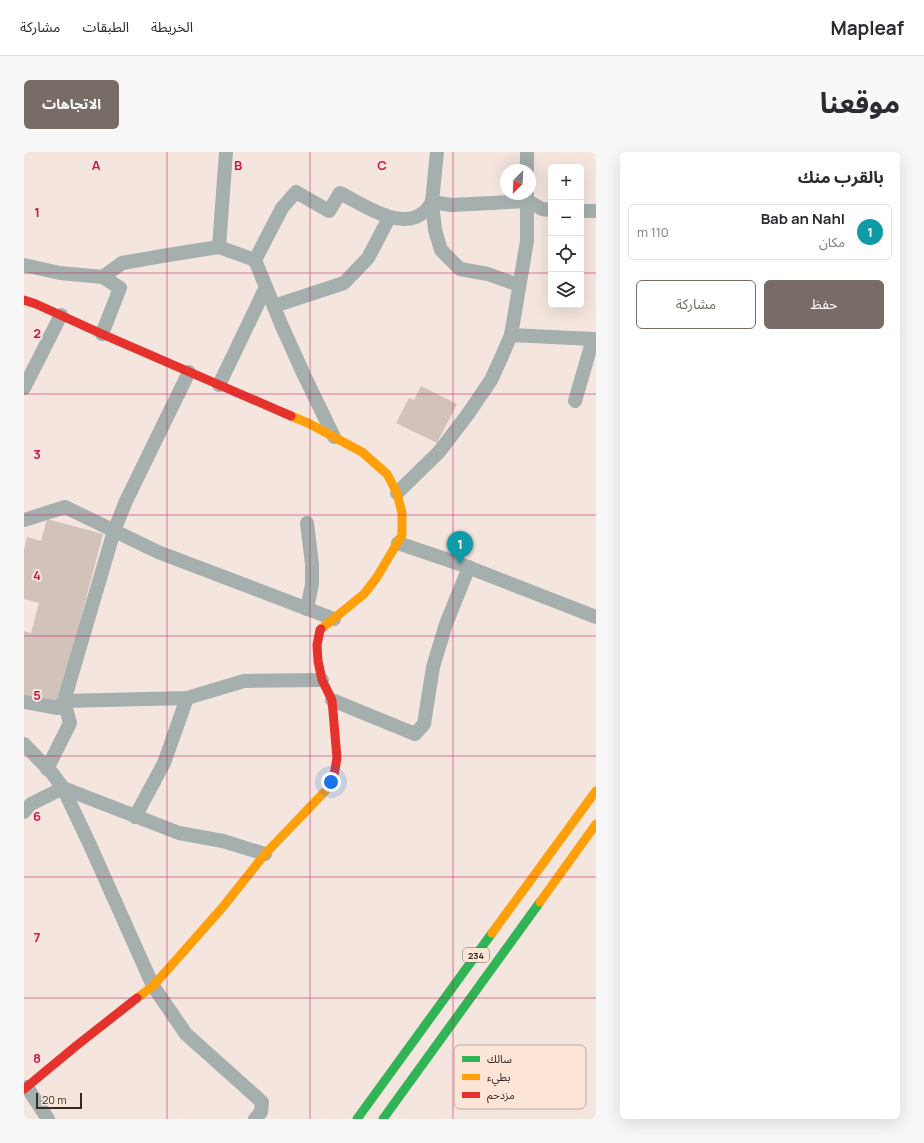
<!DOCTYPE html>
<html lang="ar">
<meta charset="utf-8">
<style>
body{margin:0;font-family:Manrope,"Noto Sans Arabic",sans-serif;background:#f7f7f7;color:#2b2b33;direction:rtl}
.controls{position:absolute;right:12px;top:12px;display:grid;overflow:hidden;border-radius:6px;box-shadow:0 4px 16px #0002}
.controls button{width:36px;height:36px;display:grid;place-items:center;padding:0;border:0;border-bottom:1px solid #e1e1e2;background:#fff;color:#2b2b33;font:20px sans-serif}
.compass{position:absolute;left:476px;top:12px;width:36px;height:36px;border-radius:50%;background:#fff;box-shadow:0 4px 16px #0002;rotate:204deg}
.scale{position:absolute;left:12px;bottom:10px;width:46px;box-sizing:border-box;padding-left:4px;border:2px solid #342b26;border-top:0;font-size:11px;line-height:14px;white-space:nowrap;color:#342b26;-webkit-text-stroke:3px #fce4d6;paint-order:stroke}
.you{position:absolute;left:307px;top:630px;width:14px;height:14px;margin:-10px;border:3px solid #fff;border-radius:50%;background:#1a73e8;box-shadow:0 0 0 6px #1a73e833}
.badge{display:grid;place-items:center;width:26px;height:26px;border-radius:50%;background:#776c66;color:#fff;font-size:13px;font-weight:700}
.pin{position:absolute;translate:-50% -33px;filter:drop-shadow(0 1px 2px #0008)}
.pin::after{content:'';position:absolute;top:21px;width:14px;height:12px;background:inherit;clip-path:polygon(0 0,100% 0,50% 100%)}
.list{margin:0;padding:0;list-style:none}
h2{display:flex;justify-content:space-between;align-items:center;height:52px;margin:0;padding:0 16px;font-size:17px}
h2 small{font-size:13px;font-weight:400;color:#7c7c81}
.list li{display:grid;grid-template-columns:26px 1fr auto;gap:12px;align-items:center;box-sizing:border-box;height:56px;margin:0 8px 8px;padding:0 8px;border:1px solid #e1e1e2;border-radius:6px}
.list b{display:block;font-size:15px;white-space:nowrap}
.list p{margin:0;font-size:13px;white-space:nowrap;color:#7c7c81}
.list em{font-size:13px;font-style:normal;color:#7c7c81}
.actions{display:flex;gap:8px;padding:12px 16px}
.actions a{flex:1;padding:9px 0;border:1px solid #776c66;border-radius:6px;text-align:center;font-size:14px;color:#776c66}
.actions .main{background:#776c66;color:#fff}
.icon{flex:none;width:22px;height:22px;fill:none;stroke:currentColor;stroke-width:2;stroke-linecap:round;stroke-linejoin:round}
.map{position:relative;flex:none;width:572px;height:967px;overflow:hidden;direction:ltr;border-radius:6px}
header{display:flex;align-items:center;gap:24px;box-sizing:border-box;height:56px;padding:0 20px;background:#fff;border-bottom:1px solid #e1e1e2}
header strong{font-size:19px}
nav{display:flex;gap:22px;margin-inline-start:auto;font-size:14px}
.intro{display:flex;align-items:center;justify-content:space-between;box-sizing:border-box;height:96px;padding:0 24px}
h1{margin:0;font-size:28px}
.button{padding:10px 18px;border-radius:6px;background:#776c66;color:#fff;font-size:14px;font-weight:700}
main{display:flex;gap:24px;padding:0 24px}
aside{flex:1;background:#fff;border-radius:6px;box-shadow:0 4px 16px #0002}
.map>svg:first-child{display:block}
</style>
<header>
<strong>Mapleaf</strong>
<nav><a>الخريطة</a><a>الطبقات</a><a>مشاركة</a></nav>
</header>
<div class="intro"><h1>موقعنا</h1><a class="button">الاتجاهات</a></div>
<main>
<aside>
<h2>بالقرب منك<small></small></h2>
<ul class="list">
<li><span class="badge" style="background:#0f9aa8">1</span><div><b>Bab an Nahl</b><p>مكان</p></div><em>110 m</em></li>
</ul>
<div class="actions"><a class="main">حفظ</a><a>مشاركة</a></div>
</aside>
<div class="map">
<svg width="572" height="967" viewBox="0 0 572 967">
<rect width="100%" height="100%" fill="#f4e6de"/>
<g fill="#d1c2ba">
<path d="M397,234L433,252L413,291L372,271L385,246L390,248Z"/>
<path d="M23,367L79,382L34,554L0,544V479L7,481L15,451L0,447V398L3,385L17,389Z"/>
</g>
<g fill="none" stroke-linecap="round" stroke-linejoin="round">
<g stroke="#a5afae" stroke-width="14">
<path d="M413,0L408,50L411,78L417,98L436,117L464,122L495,133"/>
<path d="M503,0V18"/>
<path d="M557,59H572"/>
<path d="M195,95L202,0"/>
<path d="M231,108L258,56L272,40L305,59L316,41C338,52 377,80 400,60C403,58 406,53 408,50L427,53L504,49L518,57L527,58"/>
<path d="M0,113L36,121L79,125L96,136L78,182"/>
<path d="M79,125L98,111L138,104L195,95L231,108L257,172L280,223L310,285"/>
<path d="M250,154L320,131L344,106L365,66"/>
<path d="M487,183L569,187L572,188"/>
<path d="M195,233L242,135"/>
<path d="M0,236L37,163"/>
<path d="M551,249L569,187"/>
<path d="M373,341L415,300L444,262L467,228L478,204L487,183L503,89V42"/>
<path d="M0,368L41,355L134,400L310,467"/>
<path d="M374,391L436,412L572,465"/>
<path d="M283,457L288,432V412L283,371"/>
<path d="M308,548L391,582L400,572L409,515L422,472L445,415"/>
<path d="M40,549L163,546L220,529L298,528"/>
<path d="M0,550L34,556L40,549L90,379L102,349L165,220"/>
<path d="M0,592L28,621L39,636L155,681L199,689L241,702"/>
<path d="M23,617L46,571L40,549"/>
<path d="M0,660L7,652L39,636L66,693L129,834L162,882L238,950L237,960L231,967"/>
<path d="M111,665L140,611L163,546"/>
<path d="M3,935L24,967"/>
</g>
<g stroke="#30b455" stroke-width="9">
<path d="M333,967L468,781"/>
<path d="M359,967L516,750"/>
</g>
<g stroke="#ff9f0a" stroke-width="9">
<path d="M267,264L284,271L338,300L363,322L373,341L378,361V383L353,425L340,442L297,477"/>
<path d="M516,750L572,672"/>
<path d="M468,781L572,639"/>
<path d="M113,846L129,834L198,756L241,702L308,632L310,623"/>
</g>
<g stroke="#e5322d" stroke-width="9">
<path d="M0,148L12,152L78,182L267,264"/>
<path d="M297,477L296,478L293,493L294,509L298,528L308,548L313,606L310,623"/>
<path d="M0,937L52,894L113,846"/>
</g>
</g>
<path fill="none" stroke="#c2185b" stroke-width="1" stroke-opacity="0.55" d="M143,0V967M286,0V967M429,0V967M0,121H527M557,121H572M0,242H572M0,363H572M0,484H572M0,604H572M0,725H572M0,846H572"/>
<g text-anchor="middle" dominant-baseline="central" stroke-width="4" stroke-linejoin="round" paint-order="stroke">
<rect fill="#fce4d6" stroke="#70625b" stroke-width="1" x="439" y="796" width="26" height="14" rx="3"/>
<g font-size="9" font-weight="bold" fill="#342b26">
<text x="452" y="803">234</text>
</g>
</g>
<rect x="430" y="893" width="132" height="64" rx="6" fill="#fce4d6" stroke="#c0aca1" stroke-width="1"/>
<rect x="438" y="904" width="18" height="6" fill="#30b455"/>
<rect x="438" y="922" width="18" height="6" fill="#ff9f0a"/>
<rect x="438" y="940" width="18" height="6" fill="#e5322d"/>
<g font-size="11" fill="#342b26">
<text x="463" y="911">سالك</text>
<text x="463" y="929">بطيء</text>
<text x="463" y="947">مزدحم</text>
</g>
<g font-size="13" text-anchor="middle" font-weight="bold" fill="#c2185b" stroke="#fce4d6" stroke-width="4" stroke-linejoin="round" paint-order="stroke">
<text x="72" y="18">A</text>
<text x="214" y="18">B</text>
<text x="358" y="18">C</text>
<text x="13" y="65">1</text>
<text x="13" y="186">2</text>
<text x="13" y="307">3</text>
<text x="13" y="428">4</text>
<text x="13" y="548">5</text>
<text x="13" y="669">6</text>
<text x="13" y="790">7</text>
<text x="13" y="911">8</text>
</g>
</svg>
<div class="controls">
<button>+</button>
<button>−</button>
<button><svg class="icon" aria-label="locate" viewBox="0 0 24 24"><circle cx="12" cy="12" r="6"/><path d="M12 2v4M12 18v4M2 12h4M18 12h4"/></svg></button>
<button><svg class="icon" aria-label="layers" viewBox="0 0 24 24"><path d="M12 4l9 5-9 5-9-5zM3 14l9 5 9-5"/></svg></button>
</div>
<svg class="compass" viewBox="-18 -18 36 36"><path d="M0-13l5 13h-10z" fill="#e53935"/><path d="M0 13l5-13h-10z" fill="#7c7c81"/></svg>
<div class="scale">20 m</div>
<div class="you"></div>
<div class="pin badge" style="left:436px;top:412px;background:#0f9aa8">1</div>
</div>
</main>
